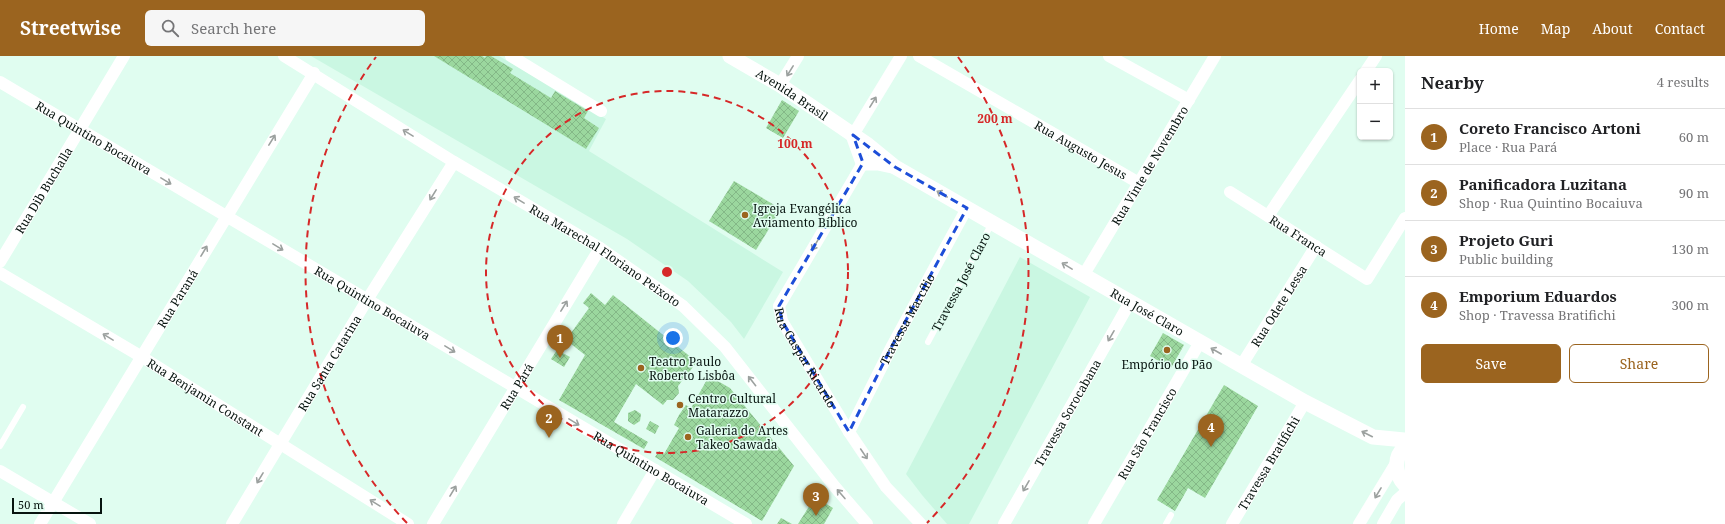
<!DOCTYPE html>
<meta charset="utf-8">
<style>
body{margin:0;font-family:"Noto Serif",serif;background:#f6f6f6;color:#202124}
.controls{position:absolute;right:12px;top:12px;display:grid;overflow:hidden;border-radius:6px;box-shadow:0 1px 3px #0004}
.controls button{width:36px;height:36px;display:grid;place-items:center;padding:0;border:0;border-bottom:1px solid #e0e0e0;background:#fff;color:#202124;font:20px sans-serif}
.scale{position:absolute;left:12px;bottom:10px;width:90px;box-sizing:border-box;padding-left:4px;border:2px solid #07140f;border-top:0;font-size:11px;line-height:14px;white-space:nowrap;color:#07140f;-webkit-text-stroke:3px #e0fdf0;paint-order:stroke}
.you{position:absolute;left:673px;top:282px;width:14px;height:14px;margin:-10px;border:3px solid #fff;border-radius:50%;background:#1a73e8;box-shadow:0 0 0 6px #1a73e833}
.badge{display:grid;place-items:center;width:26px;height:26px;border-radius:50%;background:#9b641f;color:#fff;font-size:13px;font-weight:700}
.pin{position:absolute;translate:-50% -33px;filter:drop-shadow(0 1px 2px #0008)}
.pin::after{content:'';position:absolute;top:21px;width:14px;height:12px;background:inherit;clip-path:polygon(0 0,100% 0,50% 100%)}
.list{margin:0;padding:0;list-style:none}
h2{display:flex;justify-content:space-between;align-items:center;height:52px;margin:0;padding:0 16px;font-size:17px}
h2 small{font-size:13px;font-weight:400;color:#757577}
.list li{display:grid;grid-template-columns:26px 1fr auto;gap:12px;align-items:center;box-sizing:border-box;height:56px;padding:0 16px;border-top:1px solid #e0e0e0}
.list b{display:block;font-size:15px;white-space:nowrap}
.list p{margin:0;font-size:13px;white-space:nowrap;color:#757577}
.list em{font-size:13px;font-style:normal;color:#757577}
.actions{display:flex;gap:8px;padding:12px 16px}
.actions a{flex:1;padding:9px 0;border:1px solid #9b641f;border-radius:6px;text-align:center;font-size:14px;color:#9b641f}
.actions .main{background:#9b641f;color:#fff}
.icon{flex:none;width:22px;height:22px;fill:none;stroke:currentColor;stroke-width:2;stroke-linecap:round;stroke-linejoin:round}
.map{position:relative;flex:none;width:1405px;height:468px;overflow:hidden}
header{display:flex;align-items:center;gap:24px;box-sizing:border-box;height:56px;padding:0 20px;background:#9b641f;color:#fff}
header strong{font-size:19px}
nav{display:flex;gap:22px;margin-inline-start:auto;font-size:14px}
.search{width:280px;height:36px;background:#f6f6f6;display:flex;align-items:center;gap:10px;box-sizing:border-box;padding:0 14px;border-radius:6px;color:#757577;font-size:15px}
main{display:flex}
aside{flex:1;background:#fff}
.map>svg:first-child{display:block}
</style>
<header>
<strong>Streetwise</strong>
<div class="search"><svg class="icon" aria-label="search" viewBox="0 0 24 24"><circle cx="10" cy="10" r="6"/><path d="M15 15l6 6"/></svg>Search here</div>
<nav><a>Home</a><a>Map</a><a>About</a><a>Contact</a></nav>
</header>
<main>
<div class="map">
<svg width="1405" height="468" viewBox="0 0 1405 468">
<defs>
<pattern id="building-cross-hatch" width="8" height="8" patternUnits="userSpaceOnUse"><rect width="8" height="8" fill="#9bd79e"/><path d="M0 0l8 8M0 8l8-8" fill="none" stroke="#84b887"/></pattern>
</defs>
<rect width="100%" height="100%" fill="#e0fdf0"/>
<g fill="#caf7e2">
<path d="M311,0H499L606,63L589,95L783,216L744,283L731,266L688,225L627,183Z"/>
<path d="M1020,201L1090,241L969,468H947L922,439L906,418Z"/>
</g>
<g fill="url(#building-cross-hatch)">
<path d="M434,0H482L485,2L486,0H491L513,13L510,17L551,42L555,35L588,55L584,62L599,72L586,93Z"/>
<path d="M782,44L799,55L783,82L766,72Z"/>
<path d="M734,125L781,153L756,194L709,165Z"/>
<path d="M591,237L605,249L613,239L697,306L678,330L679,337L673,344H667L663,349L636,328L614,366L648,386L644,393L559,344L585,299L566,284L589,252L583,247Z"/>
<path d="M1163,277L1184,289L1171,312L1150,300Z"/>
<path d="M557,294L570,301L564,311L551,303Z"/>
<path d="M709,320L730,332L794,410L762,465L655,401L659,395L664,398L679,372L674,369L679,359L686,349L691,352Z"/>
<path d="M1224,329L1258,350L1205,442L1188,432L1175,455L1157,444Z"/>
<path d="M635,354L641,358L640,365L634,369L628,365V357Z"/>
<path d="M650,365L659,370L655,378L646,373Z"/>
<path d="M815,441L833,452L824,468H798Z"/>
<path d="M781,462L792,468H777Z"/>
</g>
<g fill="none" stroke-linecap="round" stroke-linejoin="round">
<g stroke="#fff" stroke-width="6">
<path d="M928,286L992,167"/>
<path d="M0,390L23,351"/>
<path d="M1166,468L1171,459"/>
</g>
<g stroke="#fff" stroke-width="12">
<path id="s1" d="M284,0L454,106L600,192L683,250L725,291L835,431L867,468"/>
<path d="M511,0L601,55"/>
<path id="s2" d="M919,0L1139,127"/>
<path d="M1109,0L1189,44"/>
<path d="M1366,15L1376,0"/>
<path id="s3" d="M0,26L746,468"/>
<path d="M780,29L798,0"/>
<path d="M853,79L901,0"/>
<path id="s4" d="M863,107L779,250L782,265L849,376L886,431L921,468"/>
<path id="s5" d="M1230,136L1367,223L1405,162"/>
<path d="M1268,160L1360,24"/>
<path id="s6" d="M0,206L124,0"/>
<path id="s7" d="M0,217L142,301L408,468"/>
<path id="s8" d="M1083,220L1215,0"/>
<path id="s9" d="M1241,310L1316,190"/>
<path id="s10" d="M849,376L892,290L967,152"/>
<path d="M0,415L90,468"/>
<path id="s11" d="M40,468L314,17"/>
<path id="s12" d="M232,468L367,244L454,106"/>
<path id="s13" d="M433,468L600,192"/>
<path d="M623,468L655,414"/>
<path id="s14" d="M1004,468L1130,246"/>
<path id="s15" d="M1094,468L1200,286"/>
<path id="s16" d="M1232,468L1305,346"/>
<path d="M1359,468L1396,407"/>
<path d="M1383,468L1397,444L1405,437"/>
</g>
<g stroke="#fff" stroke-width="15">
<path id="s17" d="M730,0L780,29L868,89L895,111L1305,346L1373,381L1405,384"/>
<path d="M853,79L863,107H878L892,110"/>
<path d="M1405,391C1393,401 1395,419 1405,429"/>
</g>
</g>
<defs><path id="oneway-shaft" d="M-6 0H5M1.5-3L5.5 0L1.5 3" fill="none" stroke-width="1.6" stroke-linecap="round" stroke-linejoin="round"/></defs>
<g stroke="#9ca19f">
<use href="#oneway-shaft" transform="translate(790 15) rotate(122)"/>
<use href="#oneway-shaft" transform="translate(873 46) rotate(-58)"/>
<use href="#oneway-shaft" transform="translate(408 77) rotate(-148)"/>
<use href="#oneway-shaft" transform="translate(272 84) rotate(-58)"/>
<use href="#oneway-shaft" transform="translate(166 125) rotate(31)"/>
<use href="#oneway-shaft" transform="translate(942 138) rotate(-150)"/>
<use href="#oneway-shaft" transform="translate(433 139) rotate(122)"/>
<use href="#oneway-shaft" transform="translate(519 144) rotate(-149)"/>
<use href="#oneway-shaft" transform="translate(815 189) rotate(120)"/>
<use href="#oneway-shaft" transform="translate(278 191) rotate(31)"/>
<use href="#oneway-shaft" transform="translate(204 195) rotate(-59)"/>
<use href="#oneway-shaft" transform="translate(1067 210) rotate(-149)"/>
<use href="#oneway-shaft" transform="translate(564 250) rotate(-58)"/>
<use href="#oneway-shaft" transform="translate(1111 280) rotate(120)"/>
<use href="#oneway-shaft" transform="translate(108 281) rotate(-149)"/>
<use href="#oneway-shaft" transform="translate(450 293) rotate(31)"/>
<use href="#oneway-shaft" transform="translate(1216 295) rotate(-150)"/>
<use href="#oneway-shaft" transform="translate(752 325) rotate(-128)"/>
<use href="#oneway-shaft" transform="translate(574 366) rotate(31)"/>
<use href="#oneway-shaft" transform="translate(1367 378) rotate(-153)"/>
<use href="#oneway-shaft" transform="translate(864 398) rotate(56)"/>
<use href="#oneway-shaft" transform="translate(260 422) rotate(121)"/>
<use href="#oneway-shaft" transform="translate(1026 430) rotate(120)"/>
<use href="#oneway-shaft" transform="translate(453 435) rotate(-59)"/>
<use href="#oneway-shaft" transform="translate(1378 437) rotate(121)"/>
<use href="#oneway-shaft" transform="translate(841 438) rotate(-131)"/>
<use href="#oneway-shaft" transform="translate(375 447) rotate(-148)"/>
</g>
<path fill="none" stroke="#1d4ed8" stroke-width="3" stroke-dasharray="8 5" stroke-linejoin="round" d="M853,79L895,111L967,152L892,290L849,376L782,265L779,250L863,107Z"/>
<g fill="none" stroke="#d62828" stroke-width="2" stroke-dasharray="7 5">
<circle cx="667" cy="216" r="181"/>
<path d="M407 467A362 362 0 0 1 376 1M958 1A362 362 0 0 1 927 467"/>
</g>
<g fill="#9b641f" stroke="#e0fdf0" stroke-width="1.5">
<circle cx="745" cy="159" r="4"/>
<circle cx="1167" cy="294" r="4"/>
<circle cx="641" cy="312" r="4"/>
<circle cx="680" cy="349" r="4"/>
<circle cx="688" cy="381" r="4"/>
</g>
<g text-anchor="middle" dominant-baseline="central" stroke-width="3" stroke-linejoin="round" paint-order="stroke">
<g font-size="12" fill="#07140f" stroke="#e0fdf0">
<text stroke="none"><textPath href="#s17" startOffset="73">Avenida Brasil</textPath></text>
<text stroke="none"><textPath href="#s3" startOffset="109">Rua Quintino Bocaiuva</textPath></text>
<text stroke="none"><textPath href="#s2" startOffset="187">Rua Augusto Jesus</textPath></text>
<text stroke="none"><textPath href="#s8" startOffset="129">Rua Vinte de Novembro</textPath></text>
<text stroke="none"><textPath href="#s6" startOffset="84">Rua Dib Buchalla</textPath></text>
<text stroke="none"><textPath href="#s5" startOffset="81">Rua Franca</textPath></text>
<text stroke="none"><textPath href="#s1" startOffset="378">Rua Marechal Floriano Peixoto</textPath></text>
<text transform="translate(961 226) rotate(-62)">Travessa José Claro</text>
<text stroke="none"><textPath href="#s11" startOffset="264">Rua Paraná</textPath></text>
<text stroke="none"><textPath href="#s3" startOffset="433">Rua Quintino Bocaiuva</textPath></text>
<text stroke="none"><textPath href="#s9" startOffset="71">Rua Odete Lessa</textPath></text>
<text stroke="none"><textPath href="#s17" startOffset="490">Rua José Claro</textPath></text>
<text stroke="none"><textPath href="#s10" startOffset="127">Travessa Marcílio</textPath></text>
<text stroke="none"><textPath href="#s4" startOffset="224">Rua Gaspar Ricardo</textPath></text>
<text stroke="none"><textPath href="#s12" startOffset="188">Rua Santa Catarina</textPath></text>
<text stroke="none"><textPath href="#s13" startOffset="161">Rua Pará</textPath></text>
<text stroke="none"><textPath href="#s7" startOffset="240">Rua Benjamin Constant</textPath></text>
<text stroke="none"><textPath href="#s14" startOffset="128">Travessa Sorocabana</textPath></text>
<text stroke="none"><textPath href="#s15" startOffset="105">Rua São Francisco</textPath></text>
<text stroke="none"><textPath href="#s16" startOffset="71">Travessa Bratifichi</textPath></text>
<text stroke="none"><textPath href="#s3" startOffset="757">Rua Quintino Bocaiuva</textPath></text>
</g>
<g font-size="12" fill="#07140f" stroke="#e0fdf0" text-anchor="start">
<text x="753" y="152">Igreja Evangélica<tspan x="753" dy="14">Aviamento Bíblico</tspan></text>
<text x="649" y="305">Teatro Paulo<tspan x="649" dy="14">Roberto Lisbôa</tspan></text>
<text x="1167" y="308" text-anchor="middle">Empório do Pão</text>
<text x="688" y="342">Centro Cultural<tspan x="688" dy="14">Matarazzo</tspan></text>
<text x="696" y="374">Galeria de Artes<tspan x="696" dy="14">Takeo Sawada</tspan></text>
</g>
</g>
<circle cx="667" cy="216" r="6" fill="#d62828" stroke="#e0fdf0" stroke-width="2"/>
<g font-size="12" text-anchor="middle" font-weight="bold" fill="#d62828" stroke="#e0fdf0" stroke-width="3" stroke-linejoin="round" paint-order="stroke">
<text x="995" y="67">200 m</text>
<text x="795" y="92">100 m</text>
</g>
</svg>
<div class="controls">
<button>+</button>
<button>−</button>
</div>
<div class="scale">50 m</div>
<div class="you"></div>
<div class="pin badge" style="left:560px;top:302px">1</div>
<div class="pin badge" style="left:549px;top:382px">2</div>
<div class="pin badge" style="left:816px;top:460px">3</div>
<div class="pin badge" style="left:1211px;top:391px">4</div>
</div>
<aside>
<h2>Nearby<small>4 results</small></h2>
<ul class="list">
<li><span class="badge">1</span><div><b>Coreto Francisco Artoni</b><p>Place · Rua Pará</p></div><em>60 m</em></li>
<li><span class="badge">2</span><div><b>Panificadora Luzitana</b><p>Shop · Rua Quintino Bocaiuva</p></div><em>90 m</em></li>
<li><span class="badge">3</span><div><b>Projeto Guri</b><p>Public building</p></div><em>130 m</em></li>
<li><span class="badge">4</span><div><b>Emporium Eduardos</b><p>Shop · Travessa Bratifichi</p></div><em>300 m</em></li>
</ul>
<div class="actions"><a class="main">Save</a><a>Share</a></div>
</aside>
</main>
